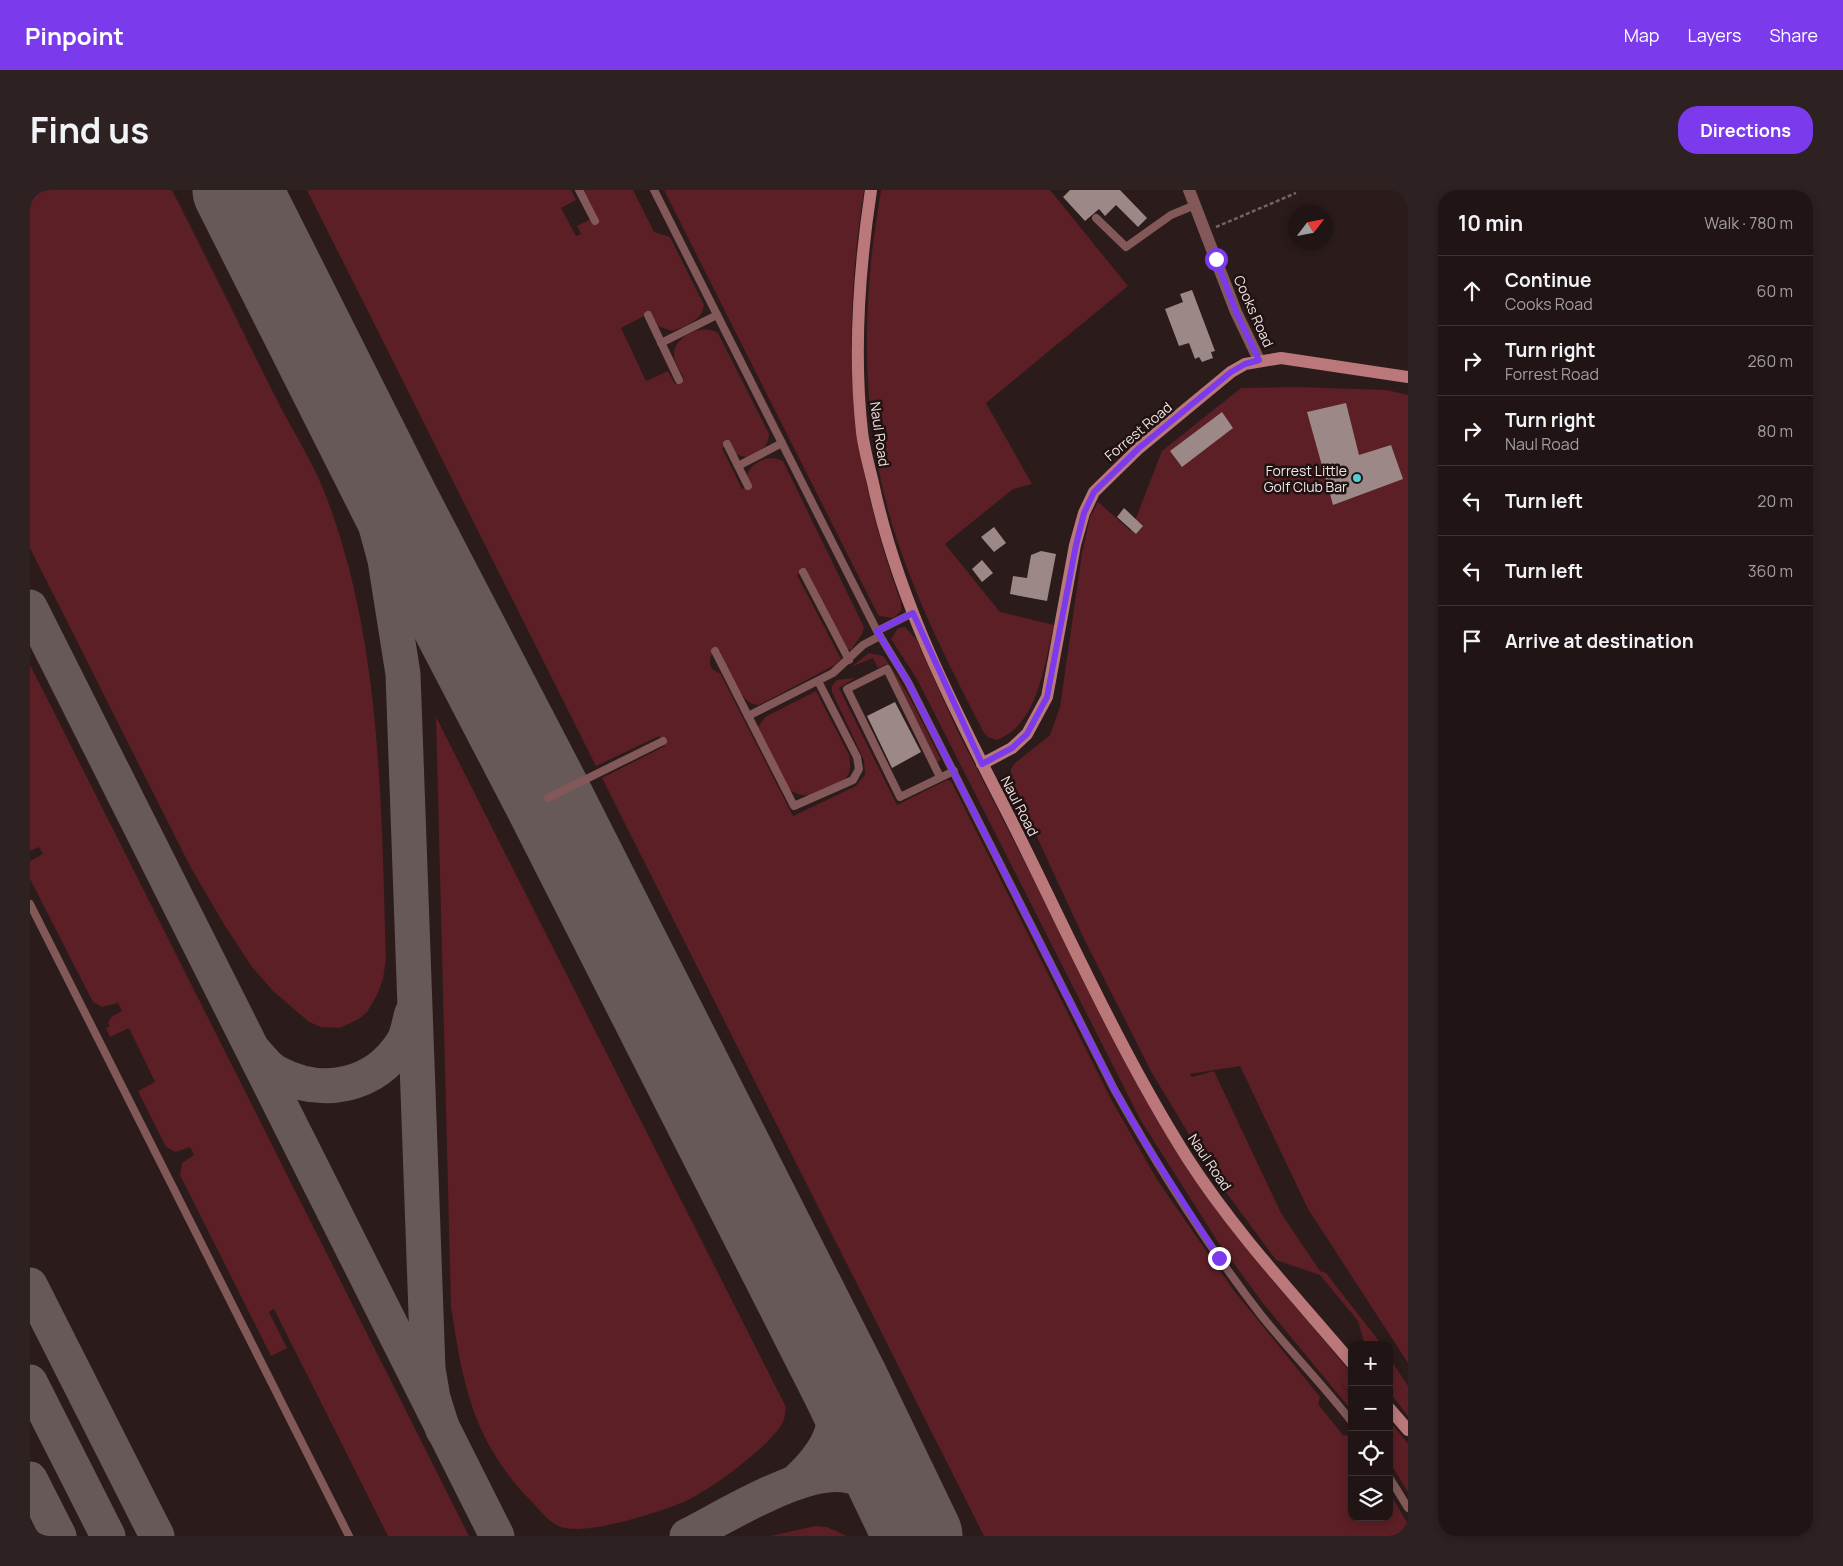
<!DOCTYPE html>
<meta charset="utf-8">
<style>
body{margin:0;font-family:Manrope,sans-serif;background:#2d2122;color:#f1f3f6}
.controls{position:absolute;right:15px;bottom:15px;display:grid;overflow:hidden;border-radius:10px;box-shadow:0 2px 8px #0003}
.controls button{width:45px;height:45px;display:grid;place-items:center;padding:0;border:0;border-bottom:1px solid #3d3334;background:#201414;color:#f1f3f6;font:25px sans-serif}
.compass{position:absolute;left:1258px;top:15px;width:45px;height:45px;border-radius:50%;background:#201414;box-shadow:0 2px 8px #0003;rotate:58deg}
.stop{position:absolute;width:15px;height:15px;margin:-11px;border:4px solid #7c3aed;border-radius:50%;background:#fff}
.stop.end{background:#7c3aed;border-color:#fff;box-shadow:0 1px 5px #0008}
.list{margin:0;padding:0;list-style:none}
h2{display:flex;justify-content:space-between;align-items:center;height:65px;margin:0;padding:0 20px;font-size:21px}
h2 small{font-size:16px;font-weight:400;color:#a29ea0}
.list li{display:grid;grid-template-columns:32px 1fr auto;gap:15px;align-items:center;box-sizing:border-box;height:70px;padding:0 20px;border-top:1px solid #3d3334}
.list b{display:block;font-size:19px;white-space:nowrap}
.list p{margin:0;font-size:16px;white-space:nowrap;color:#a29ea0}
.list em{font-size:16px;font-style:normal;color:#a29ea0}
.icon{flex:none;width:28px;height:28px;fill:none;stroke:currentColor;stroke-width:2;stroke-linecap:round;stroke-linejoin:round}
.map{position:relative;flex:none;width:1378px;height:1346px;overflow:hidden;border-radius:20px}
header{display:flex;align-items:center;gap:30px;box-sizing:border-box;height:70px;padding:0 25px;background:#7c3aed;color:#fff}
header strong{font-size:24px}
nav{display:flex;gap:28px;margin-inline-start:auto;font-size:18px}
.intro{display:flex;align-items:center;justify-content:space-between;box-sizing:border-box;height:120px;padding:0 30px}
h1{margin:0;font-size:35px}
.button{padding:12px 22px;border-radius:20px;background:#7c3aed;color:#fff;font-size:18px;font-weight:700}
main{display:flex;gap:30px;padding:0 30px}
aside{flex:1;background:#201414;border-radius:20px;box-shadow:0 2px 8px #0003}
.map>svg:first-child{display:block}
</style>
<header>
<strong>Pinpoint</strong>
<nav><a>Map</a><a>Layers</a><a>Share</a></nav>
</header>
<div class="intro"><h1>Find us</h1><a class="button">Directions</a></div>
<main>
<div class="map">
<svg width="1378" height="1346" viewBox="0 0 1378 1346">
<rect width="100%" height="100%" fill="#2b1b1b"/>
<g fill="#5b1f25">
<path d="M0,0H142C177,69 211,138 246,208C262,240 283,272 296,306C352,453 351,614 356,769L353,789L347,805L337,822L329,829L310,838L291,837L279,832L243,801L222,777L195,736L161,678L0,358Z"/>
<path d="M277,0H541L546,10L531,18L546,46L551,44L547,36L567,26L553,0H603L624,42L640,47L674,115C673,130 654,137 642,141L628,136L620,123L591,138L616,191L638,181L645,194L654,189C651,181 643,172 644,163C645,146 673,133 688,143L739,244C738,258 730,261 719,268L705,264L699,254L692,258L712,299L720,296L717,286C721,271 740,264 753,271L834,437L832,444L821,460L813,457L773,382L767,385L811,469L805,475L729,515C710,516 697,477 690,461L681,465C678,474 681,481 690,483L763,626L826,596L835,584L834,570L802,502V496L807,490L825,488L809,498L867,615L917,590L921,591L1082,911L1128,991L1202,1098L1290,1207L1288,1214L1313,1245L1322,1246V1327H1359V1302L1378,1334V1346H954L572,588L635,556L629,546L566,576Z"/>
<path d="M634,0H834C811,151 818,268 871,412V421L863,428L849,426L845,419Z"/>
<path d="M851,0H1020L1098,96L956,213L1002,294L983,299L915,354L970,422L1024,435C1014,474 1009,534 967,550L958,547L954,543C922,481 890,419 868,353C839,268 832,172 840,83C842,55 847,27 851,0Z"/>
<path d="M1268,197L1357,200L1378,205V1173L1278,1019L1210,876L1160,884L1162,887L1184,881L1251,1023L1290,1081L1296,1083L1352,1155H1335L1328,1131L1290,1085L1246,1070L1184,986L1122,883L1055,751L981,591V579L985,573L1020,545L1030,517L1052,363L1060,327L1068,312L1101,341L1132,261L1211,198Z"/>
<path d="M875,437L886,449L928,542L1050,780L1205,1044L1322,1184V1206L1302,1184L1322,1207V1221L1232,1112L1188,1052L1110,929L887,489L861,449L868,438Z"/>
<path d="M839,463L853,466C877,498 893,534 911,570L907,572L856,474L848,478L843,468L821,477Z"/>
<path d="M0,475L25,524L439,1346H358L244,1119L239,1122L257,1158L241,1166L150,985L152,973L164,965L160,957L146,962L136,957L108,901L125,892L99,838L80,847L76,838L80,836L78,832L83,826L92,821L88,813L72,817L63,812L0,689V671L13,664L9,657L0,661Z"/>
<path d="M786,501L819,565C820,573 822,581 816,588C812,593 805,595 799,598C785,605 773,610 759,599L728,537L735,527Z"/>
<path d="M406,527L756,1217C755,1222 755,1228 753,1232C742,1255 680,1300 656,1311C630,1322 558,1346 531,1337C520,1334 508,1318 500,1310C443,1251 433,1195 421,1117Z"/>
<path d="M1359,1167L1378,1196V1226L1359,1202Z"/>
<path d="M1359,1230L1378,1254V1302L1359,1271Z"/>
<path d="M785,1336L797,1337L817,1346H741Z"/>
</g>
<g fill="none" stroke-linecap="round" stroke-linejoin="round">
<g stroke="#685959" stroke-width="35">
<path d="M273,128L324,256L355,370L373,484L398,1179L403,1208L413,1240"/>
<path d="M0,417L467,1346"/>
<path d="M225,862C231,869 239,879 247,883C292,907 345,897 373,852C378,844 379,832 382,823"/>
<path d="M0,1095L127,1346"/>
<path d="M0,1192L78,1346"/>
<path d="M0,1289L29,1346"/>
<path d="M768,1290C805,1255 802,1240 815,1194"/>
<path d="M657,1346C697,1326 776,1275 820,1286C837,1291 853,1300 869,1308"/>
</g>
<path stroke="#685959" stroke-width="89" d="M207,0L364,312L518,608L815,1194L888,1346"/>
</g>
<g fill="#9d8888">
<path d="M1040,0H1090L1117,28L1108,37L1086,15L1075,26L1069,19L1055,31L1033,7Z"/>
<path d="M1162,100L1185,161L1181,162L1183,168L1172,172L1169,167L1165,169L1159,153L1149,156L1135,119L1153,112L1150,104Z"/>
<path d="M1316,213L1329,265L1361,255L1373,289L1303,315L1277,222Z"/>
<path d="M1192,222L1203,238L1152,277L1140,261Z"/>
<path d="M1094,318L1113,336L1106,344L1087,327Z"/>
<path d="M964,337L976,353L964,362L951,347Z"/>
<path d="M1011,361L1026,364L1017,411L980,404L983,386L997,388L1001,365Z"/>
<path d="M952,370L963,383L952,392L942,379Z"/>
<path d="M865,512L891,562L862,578L837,526Z"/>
</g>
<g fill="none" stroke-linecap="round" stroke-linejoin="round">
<path stroke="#736565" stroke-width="2.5" stroke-dasharray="4 2.5" stroke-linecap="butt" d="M1186,37L1266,3"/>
<g stroke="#825859" stroke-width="8">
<path d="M549,0L565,31"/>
<path d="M624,0L847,441L878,492L1084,899C1128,977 1176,1054 1231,1125C1260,1161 1293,1195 1322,1232"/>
<path d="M1066,28L1096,57L1141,25L1165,15"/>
<path d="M618,125L649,190"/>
<path d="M631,153L687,125"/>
<path d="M697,254L718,296"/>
<path d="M708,276L752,253"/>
<path d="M773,382L819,470"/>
<path d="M847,441L883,423"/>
<path d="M685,461L764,616L823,590L829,579L827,567L788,491"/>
<path d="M718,526L803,483L833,455L850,446"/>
<path d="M910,587L857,479L817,499L870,607L924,581"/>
<path d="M518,608L633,551"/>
<path d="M0,714L319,1346"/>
<path d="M1359,1287L1378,1318"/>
</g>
<path stroke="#825859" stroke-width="12" d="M1159,0L1206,122L1229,170"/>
<g stroke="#ba787a" stroke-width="12">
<path d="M841,0C829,80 823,161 832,242C834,259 839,276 843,293C868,411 924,519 979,626C1037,741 1089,860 1158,969C1205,1042 1266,1107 1322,1173"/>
<path d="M952,574L982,558L997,544L1017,507L1045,355L1054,323L1064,302L1109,258L1201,182L1215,174L1251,168L1378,187"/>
<path d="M1359,1218L1378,1240"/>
</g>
</g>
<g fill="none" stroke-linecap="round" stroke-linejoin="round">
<path stroke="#7c3aed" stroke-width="6" d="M1186,69L1206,122L1229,170L1215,174L1201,182L1109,258L1064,302L1054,323L1046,355L1017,507L997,544L982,558L952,574L883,423L847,441L878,492L1084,899L1114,951L1189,1068"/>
</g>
<circle fill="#52cdd0" stroke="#211212" stroke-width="2" cx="1327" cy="288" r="5"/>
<g text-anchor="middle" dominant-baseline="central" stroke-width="5" stroke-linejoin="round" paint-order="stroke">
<g font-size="14" fill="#eee2e2" stroke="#211212">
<text transform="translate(1224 121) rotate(66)">Cooks Road</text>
<text transform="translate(1108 241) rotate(-40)">Forrest Road</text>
<text transform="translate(850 244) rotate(82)">Naul Road</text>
<text transform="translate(990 616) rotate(63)">Naul Road</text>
<text transform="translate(1180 972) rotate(56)">Naul Road</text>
</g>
<g font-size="14" fill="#eee2e2" stroke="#211212" text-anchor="end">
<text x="1317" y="280">Forrest Little<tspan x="1317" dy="16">Golf Club Bar</tspan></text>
</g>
</g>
</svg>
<div class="controls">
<button>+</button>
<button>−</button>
<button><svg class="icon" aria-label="locate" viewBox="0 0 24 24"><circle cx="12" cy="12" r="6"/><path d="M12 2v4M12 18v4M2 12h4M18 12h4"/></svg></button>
<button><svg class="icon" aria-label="layers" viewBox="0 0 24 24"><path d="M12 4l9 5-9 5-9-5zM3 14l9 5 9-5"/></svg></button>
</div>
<svg class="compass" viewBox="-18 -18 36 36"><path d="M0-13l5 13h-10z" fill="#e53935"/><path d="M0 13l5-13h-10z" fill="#a29ea0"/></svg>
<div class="stop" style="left:1186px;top:69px"></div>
<div class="stop end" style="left:1189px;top:1068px"></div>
</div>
<aside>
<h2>10 min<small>Walk · 780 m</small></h2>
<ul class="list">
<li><svg class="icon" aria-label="ahead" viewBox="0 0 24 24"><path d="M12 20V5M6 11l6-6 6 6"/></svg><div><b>Continue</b><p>Cooks Road</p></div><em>60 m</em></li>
<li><svg class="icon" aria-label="right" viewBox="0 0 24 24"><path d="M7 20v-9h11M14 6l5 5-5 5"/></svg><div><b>Turn right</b><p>Forrest Road</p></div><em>260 m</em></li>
<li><svg class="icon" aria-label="right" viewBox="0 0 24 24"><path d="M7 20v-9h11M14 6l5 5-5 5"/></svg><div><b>Turn right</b><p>Naul Road</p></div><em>80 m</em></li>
<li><svg class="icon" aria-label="left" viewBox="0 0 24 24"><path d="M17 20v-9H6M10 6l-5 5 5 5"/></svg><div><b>Turn left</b></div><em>20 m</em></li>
<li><svg class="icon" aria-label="left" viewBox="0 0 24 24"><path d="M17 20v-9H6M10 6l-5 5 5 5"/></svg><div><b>Turn left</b></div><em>360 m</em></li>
<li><svg class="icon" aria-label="arrive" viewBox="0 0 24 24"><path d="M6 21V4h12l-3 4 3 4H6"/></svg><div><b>Arrive at destination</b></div></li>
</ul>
</aside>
</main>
